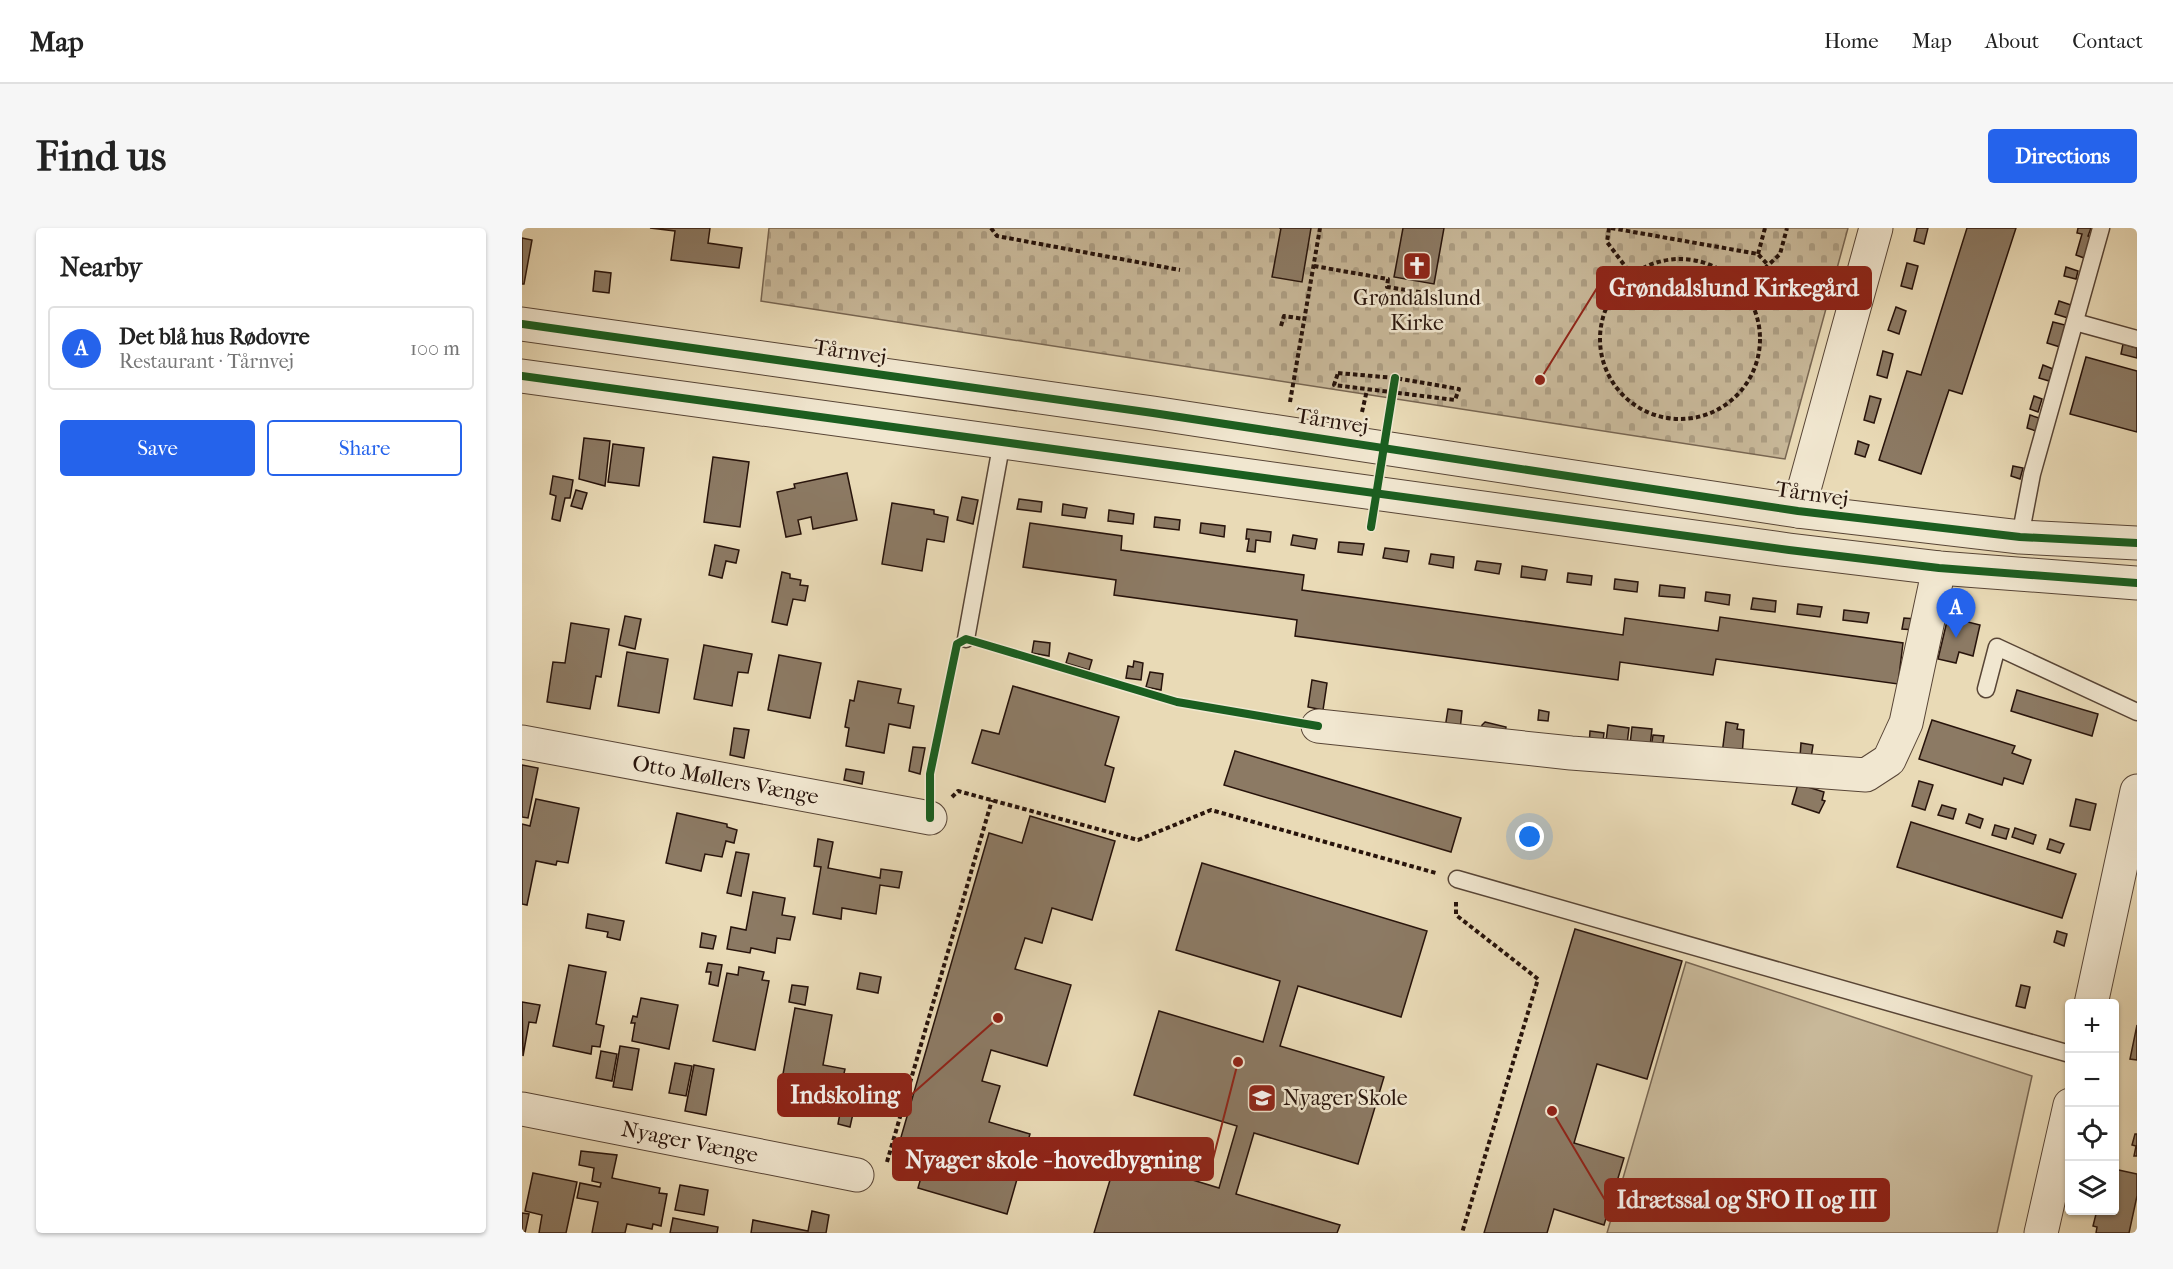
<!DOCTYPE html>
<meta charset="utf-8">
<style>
body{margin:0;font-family:"IM FELL French Canon",serif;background:#f6f6f6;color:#222}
.controls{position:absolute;right:18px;bottom:18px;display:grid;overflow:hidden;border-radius:6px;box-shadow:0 2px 4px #0004}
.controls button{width:54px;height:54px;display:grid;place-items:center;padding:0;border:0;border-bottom:2px solid #e0e0e0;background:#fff;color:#222;font:30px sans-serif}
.you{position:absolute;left:1008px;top:609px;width:21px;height:21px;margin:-15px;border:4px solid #fff;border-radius:50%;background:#1a73e8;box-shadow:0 0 0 9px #1a73e833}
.badge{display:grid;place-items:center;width:39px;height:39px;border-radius:50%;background:#2563eb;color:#fff;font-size:20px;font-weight:700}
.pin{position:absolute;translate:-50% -50px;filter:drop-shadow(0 2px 3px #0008)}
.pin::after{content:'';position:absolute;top:32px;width:21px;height:18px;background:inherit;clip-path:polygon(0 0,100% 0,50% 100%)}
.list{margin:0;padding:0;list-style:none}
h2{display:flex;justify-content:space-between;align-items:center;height:78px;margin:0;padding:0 24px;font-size:26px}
h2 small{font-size:20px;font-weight:400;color:#767676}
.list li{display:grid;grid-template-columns:39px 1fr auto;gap:18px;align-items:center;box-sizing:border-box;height:84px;margin:0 12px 12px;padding:0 12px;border:2px solid #e0e0e0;border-radius:6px}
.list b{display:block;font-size:22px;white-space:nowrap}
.list p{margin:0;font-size:20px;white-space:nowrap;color:#767676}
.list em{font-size:20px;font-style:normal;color:#767676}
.actions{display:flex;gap:12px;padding:18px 24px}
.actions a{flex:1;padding:14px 0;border:2px solid #2563eb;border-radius:6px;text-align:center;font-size:21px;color:#2563eb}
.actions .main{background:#2563eb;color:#fff}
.icon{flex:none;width:33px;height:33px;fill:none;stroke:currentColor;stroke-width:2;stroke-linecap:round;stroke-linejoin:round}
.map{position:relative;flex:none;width:1615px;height:1005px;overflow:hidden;border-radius:6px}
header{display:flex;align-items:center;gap:36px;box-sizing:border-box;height:84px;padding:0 30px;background:#fff;border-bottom:2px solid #e0e0e0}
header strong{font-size:28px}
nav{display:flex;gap:33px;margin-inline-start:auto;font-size:21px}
.intro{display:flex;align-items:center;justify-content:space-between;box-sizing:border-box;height:144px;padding:0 36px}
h1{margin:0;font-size:42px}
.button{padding:15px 27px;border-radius:6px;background:#2563eb;color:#fff;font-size:21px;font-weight:700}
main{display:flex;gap:36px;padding:0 36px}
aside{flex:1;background:#fff;border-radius:6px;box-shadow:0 2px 4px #0004}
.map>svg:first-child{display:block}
</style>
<header>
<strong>Map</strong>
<nav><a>Home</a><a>Map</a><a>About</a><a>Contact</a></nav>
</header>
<div class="intro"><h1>Find us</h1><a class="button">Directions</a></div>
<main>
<aside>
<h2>Nearby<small></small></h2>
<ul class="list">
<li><span class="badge">A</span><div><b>Det blå hus Rødovre</b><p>Restaurant · Tårnvej</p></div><em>100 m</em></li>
</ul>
<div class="actions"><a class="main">Save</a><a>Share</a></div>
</aside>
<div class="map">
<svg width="1615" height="1005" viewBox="0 0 1615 1005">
<defs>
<pattern id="cemetery-stones" width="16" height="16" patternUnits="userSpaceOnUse" patternTransform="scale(1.5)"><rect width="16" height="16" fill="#c8b899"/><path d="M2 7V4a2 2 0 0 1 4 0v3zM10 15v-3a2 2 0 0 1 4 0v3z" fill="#ac9d82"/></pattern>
</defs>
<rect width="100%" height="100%" fill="#e9dab6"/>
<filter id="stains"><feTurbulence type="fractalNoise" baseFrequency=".00333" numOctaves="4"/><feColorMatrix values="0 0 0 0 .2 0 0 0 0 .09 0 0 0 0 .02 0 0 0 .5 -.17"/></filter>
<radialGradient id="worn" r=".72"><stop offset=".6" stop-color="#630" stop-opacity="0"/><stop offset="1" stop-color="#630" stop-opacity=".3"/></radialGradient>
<path fill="#c8b899" stroke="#786652" stroke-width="1.5" d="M1164,734L1510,848L1475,1005H1085Z"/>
<path fill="url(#cemetery-stones)" stroke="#786652" stroke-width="1.5" d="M247,0H1326L1263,231L239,73Z"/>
<g fill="#8c7a64" stroke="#27130b" stroke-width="1.5">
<path d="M128,0H188L186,15L220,20L217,40L149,32L153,3Z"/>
<path d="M757,0H789L780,54L750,49L759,0Z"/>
<path d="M881,0H922L912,56L872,49Z"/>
<path d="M1395,0H1406L1402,16L1392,13Z"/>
<path d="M1445,0H1494L1440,166L1427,162L1399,246L1357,232L1385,143L1399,147Z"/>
<path d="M1556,0H1569L1566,8L1569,9L1562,30L1554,27L1560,6L1555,5Z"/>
<path d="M0,10L10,12L2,56H0Z"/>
<path d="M1385,35L1396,38L1390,61L1379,58Z"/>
<path d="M1544,39L1556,43L1554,51L1542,48Z"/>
<path d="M73,43L89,45L87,65L71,63Z"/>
<path d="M1537,73L1549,77L1546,90L1533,86Z"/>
<path d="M1374,79L1384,83L1377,106L1366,102Z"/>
<path d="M1531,94L1543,97L1538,119L1525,115Z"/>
<path d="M1601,116L1615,120V130L1599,126Z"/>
<path d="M1361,123L1371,126L1365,150L1355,147Z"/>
<path d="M1564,129L1615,143V204L1548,186Z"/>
<path d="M1521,137L1531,141L1527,153L1517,150Z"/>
<path d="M1348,168L1359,171L1352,195L1342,192Z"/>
<path d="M1512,168L1520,171L1516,184L1508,181Z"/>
<path d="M1508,187L1517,190L1514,203L1505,200Z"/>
<path d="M62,210L88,213L83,258L57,251Z"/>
<path d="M1336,213L1347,217L1343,229L1333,226Z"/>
<path d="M91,216L122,220L117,258L86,254Z"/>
<path d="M191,229L227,234L218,299L182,294Z"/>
<path d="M1491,238L1501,240L1498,251L1489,248Z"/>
<path d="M325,245L335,292L291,301L289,289L276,292L279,306L264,309L255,264L273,260L272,256Z"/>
<path d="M31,248L51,252L48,270H43L38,293L30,291L34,268L28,266Z"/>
<path d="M54,262L65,265L60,281L49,278Z"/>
<path d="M440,269L456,272L451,296L435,292Z"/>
<path d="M497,271L520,274L519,284L495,281Z"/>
<path d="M370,275L412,282V286L426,289L422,314L405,311L400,343L360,336Z"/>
<path d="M541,276L565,280L563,290L540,287Z"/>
<path d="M587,282L612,286L611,296L586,293Z"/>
<path d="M633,289L658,292L657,302L632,299Z"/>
<path d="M508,295L600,308L599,322L782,347L780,362L1101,407L1103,390L1196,403L1198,389L1381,415L1376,456L1194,431L1191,447L1098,434L1096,452L773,408L775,392L592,367L594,352L501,339Z"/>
<path d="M679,295L703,298L702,309L678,305Z"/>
<path d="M725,301L749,304L748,314L734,312L733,324L725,323L727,311H724Z"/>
<path d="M771,307L795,311L793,321L769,317Z"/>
<path d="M817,314L842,316L840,327L816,324Z"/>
<path d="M193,317L217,322L214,335L204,333L200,350L187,347Z"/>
<path d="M863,320L887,323L885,334L861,330Z"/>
<path d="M909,326L932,329L931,340L907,336Z"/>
<path d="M955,333L979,336L977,346L953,342Z"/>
<path d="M1000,338L1025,342L1023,352L999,349Z"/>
<path d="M260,344L268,346V350L279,352L278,357L286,358L283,373L271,371L265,397L250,394Z"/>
<path d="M1046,345L1070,348L1069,357L1045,354Z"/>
<path d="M1093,351L1116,354L1115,364L1092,361Z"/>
<path d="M1138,357L1163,360L1162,370L1137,368Z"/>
<path d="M1184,364L1208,367L1207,377L1183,373Z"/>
<path d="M1231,370L1254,373L1253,384L1229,381Z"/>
<path d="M1276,376L1300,379L1298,389L1275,386Z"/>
<path d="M1322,382L1347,385L1345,395L1321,392Z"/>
<path d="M103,388L119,391L113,421L97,417Z"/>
<path d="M1426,389L1458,397L1451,428L1437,424L1434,435L1416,431Z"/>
<path d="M1382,390L1394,391L1393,402L1380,401Z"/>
<path d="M49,395L87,401L79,449L74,448L68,481L25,474L31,434L43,435Z"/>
<path d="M512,413L528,415L527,428L510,425Z"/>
<path d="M182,417L230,426L226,445L216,444L210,478L172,471Z"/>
<path d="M105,424L146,431L137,485L96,478Z"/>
<path d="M547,425L570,432L567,442L544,435Z"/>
<path d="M257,427L299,435L288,490L246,482Z"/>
<path d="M612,433L621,435L619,452L604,450L606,438L611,439Z"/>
<path d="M628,444L641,446L639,462L624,459Z"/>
<path d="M790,452L805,455L801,482L786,479Z"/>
<path d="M336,453L379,461L376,475L392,478L388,500L367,496L362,525L324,518L327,500L323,499L328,472L332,473Z"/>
<path d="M491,458L597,489L583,537L592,540L583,574L450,535L460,502L477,506Z"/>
<path d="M1495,462L1576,486L1570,508L1489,483Z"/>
<path d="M926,481L940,483L938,502L923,500Z"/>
<path d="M1017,482L1027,484L1026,493L1016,492Z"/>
<path d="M1410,492L1493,518L1490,525L1509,532L1501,556L1482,550L1480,557L1397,531Z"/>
<path d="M963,494L984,499L982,510L959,502L960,497Z"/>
<path d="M1204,494L1216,496L1215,501L1222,502L1220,528L1200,526Z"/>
<path d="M1086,497L1107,500L1104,524L1083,521Z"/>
<path d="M1110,499L1130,501L1127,527L1107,525Z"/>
<path d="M212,500L227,502L222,530L208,527Z"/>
<path d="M1068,503L1082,505L1080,520L1067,518Z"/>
<path d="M1131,507L1142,508L1139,527L1128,526Z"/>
<path d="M1279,515L1291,517L1289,530L1278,529Z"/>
<path d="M391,519L403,520L398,546L387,543Z"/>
<path d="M713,523L939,590L929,624L702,557Z"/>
<path d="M0,537L16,540L6,590L0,589Z"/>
<path d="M324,541L342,544L340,556L322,552Z"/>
<path d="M1397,553L1411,557L1403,582L1390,578Z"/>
<path d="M1276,556L1302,564L1300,572L1303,573L1297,585L1270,576Z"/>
<path d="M14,571L57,580L46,635L35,633L34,637L14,633L5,677L0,676V596L8,598Z"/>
<path d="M1554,571L1574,576L1568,602L1548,598Z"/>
<path d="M1420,577L1434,581L1431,591L1416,587Z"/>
<path d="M155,585L205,596V599L215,602L212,615L204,613L200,629L183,626L179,643L144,635Z"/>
<path d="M1447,586L1461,591L1458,600L1444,595Z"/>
<path d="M508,588L593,613L570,692L530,680L520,715L503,710L493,741L549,757L525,838L469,822L460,853L478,858L467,894L508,906L485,986L396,960L404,932L375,923L467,605L500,615Z"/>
<path d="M1389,594L1554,646L1540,690L1375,639Z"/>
<path d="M1473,597L1487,601L1484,611L1470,607Z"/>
<path d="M1493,600L1514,607L1511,616L1490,609Z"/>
<path d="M296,611L311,614L306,640L358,650L359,641L380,644L377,660L358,657L354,686L320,680L319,691L291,686L299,639L292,638Z"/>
<path d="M1528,611L1542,616L1538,625L1525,621Z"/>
<path d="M214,624L227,626L219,668L205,665Z"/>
<path d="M680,635L905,703L879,789L776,758L758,818L862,849L836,936L732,905L714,966L818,997L815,1005H572L595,929L697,960L715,898L612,867L637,783L741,814L758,753L654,722Z"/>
<path d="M231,664L263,670L260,687L273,689L268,712L255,710L253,725L229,720L228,725L205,721L209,699L224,702Z"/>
<path d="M66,686L102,693L98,712L85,709L86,704L64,700Z"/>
<path d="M1053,701L1160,733L1125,851L1075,836L1052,915L1102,930L1082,997L1032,981L1025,1005H962Z"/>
<path d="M1535,703L1545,706L1542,718L1532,714Z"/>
<path d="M180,705L194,708L191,721L178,719Z"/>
<path d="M186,735L200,737L196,758L187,756L189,744H184Z"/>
<path d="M47,737L84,744L74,796L82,798L78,819L70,818L69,826L31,818Z"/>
<path d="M217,739L242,744L240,752L247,753L233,822L191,813L205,745L216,747Z"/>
<path d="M338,745L359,749L356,765L335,761Z"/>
<path d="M270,757L286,759L283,777L267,774Z"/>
<path d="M1499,757L1508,759L1503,780L1494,778Z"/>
<path d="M119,770L156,777L147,821L110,813L113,795H109L111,788L115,789Z"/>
<path d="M0,774L18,777L14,795L7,794L1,828Z"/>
<path d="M273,780L310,787L301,837L323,841L317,868L259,857Z"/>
<path d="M1615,797V832L1608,831Z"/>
<path d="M98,818L117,821L110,862L91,859Z"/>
<path d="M79,823L95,826L90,853L74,850Z"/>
<path d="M153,835L170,838L164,868L147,865Z"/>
<path d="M172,837L192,841L184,887L163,883Z"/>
<path d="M321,869L334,872L328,899L316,896Z"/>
<path d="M1613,906H1615V928H1612L1614,918L1610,917Z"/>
<path d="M59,923L95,927L90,950L138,960L137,965L145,966L139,998L131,996L130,1001L105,996L103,1005H70L76,974L55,970L58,955L78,959L79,955L70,953L72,940L57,937Z"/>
<path d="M1592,941L1615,946V968L1607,1005H1574L1575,999L1571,998L1575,982H1592Z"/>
<path d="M11,945L55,954L44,1005H17L20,987L3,983Z"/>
<path d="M158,957L186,962L182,987L153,982Z"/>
<path d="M290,983L307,987L304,1005H229L231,992L286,1003Z"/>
<path d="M0,985L7,986L3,1005H0Z"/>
<path d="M151,990L196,999L195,1005H148Z"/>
</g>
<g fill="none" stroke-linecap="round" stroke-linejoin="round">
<g stroke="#584536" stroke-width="19">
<g id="service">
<path d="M1553,94L1615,111"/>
<path d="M1498,309L1510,246L1579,0"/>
<path d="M444,411L480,213"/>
<path d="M1464,461L1475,419L1615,484"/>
<path d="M935,651L1548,826"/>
</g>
</g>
<g stroke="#584536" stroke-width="35">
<g id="minor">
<path d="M1276,283L1354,0"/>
<path d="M796,498L1049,525L1344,547L1367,532L1384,495L1417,340"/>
<path id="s1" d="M0,514L408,590"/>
<path d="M1569,776L1615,563"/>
<path id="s2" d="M0,881L335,947"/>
<path d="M1519,1005L1548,877"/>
</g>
</g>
<g stroke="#584536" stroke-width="35">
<g id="tertiary">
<path d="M0,96L631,185L1276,283L1498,309L1615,315"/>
<path d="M0,148L1267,322L1417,340L1615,355"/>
</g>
</g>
<g stroke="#27130b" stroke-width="4" stroke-dasharray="4.5 3" stroke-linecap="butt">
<path d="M469,0L475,8L658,42"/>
<path d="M1087,0L1085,14L1127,70"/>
<path d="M1089,0L1236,26L1246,37"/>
<path d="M1236,26L1243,0"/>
<circle cx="1158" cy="111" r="80"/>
<path d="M792,38L866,51L865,59L910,66"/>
<path d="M1117,58C1155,41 1178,39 1208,71"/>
<path d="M1197,79L1220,62L1258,26L1265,0"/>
<path d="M759,98L762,88L782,91"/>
<path d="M816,145L873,150L937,161L933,172L812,157Z"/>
<path d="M768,174L798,0"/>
<path d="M840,184L845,162"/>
<path d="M430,569L436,563L616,612L689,582L914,645"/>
<path d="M934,674V687L1016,751L940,1005"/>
<path d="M365,934L470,572"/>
</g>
<use href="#service" stroke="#f1e7d0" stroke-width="16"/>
<use href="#minor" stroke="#f1e7d0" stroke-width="33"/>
<use href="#tertiary" stroke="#f1e7d0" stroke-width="33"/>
<g stroke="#f1e7d0" stroke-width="11">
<g id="cycleway">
<path d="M0,96L631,185L1276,283L1498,309L1615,315"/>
<path d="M0,148L1267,322L1417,340L1615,355"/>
<path d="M849,299L873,150"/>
<path d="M408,590V546L435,416L444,411L655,474L796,498"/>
</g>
</g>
<use href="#cycleway" stroke="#1b5e20" stroke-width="8"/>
</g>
<defs>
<g id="church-square" transform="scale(1.5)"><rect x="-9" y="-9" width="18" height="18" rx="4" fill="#8f2418" stroke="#f1e7d0"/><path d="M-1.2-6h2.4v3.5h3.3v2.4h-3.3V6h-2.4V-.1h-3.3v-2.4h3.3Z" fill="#fff"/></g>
<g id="school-square" transform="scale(1.5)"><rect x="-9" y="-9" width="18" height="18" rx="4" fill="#8f2418" stroke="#f1e7d0"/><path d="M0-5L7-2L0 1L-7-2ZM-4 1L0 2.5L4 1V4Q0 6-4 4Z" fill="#fff"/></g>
</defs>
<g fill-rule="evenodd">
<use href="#church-square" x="895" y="38"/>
<use href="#school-square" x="740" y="870"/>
</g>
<g text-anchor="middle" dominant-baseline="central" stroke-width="5" stroke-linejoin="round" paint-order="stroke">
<g font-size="22" fill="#27130b" stroke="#f1e7d0">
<text x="895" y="70">Grøndalslund<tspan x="895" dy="25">Kirke</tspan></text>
<text x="761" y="870" text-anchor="start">Nyager Skole</text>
</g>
<g font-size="22" fill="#27130b" stroke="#f1e7d0">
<text transform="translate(328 124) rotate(8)">Tårnvej</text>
<text transform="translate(810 193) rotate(9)">Tårnvej</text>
<text transform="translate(1290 266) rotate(8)">Tårnvej</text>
<text stroke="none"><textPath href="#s1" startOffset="207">Otto Møllers Vænge</textPath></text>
<text stroke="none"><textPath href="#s2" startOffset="171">Nyager Vænge</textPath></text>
</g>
</g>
<path fill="none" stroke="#8f2418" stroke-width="2" d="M1018 152L1075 60M476 790L389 867M716 834L691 931M1030 883L1083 972"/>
<g fill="#8f2418" stroke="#f1e7d0" stroke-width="2">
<circle cx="1018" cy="152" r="6"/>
<circle cx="476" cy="790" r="6"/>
<circle cx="716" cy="834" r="6"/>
<circle cx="1030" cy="883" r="6"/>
</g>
<g fill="#8f2418" stroke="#8f2418" stroke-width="2">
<rect x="1075" y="39" width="274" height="42" rx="6"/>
<rect x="256" y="846" width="133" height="42" rx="6"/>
<rect x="371" y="910" width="320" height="42" rx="6"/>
<rect x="1083" y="951" width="284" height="42" rx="6"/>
</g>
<g font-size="24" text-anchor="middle" font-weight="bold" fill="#fff">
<text x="1212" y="68">Grøndalslund Kirkegård</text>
<text x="323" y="875">Indskoling</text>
<text x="531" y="940">Nyager skole - hovedbygning</text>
<text x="1225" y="980">Idrætssal og SFO II og III</text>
</g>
<rect width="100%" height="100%" filter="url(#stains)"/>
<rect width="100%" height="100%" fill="url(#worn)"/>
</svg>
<div class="controls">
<button>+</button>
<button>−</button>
<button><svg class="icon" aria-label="locate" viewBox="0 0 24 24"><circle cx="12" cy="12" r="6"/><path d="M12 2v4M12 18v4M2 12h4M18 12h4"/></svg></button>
<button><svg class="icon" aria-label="layers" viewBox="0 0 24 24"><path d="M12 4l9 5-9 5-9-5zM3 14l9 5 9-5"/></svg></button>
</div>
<div class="you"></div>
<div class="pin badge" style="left:1434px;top:410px">A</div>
</div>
</main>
